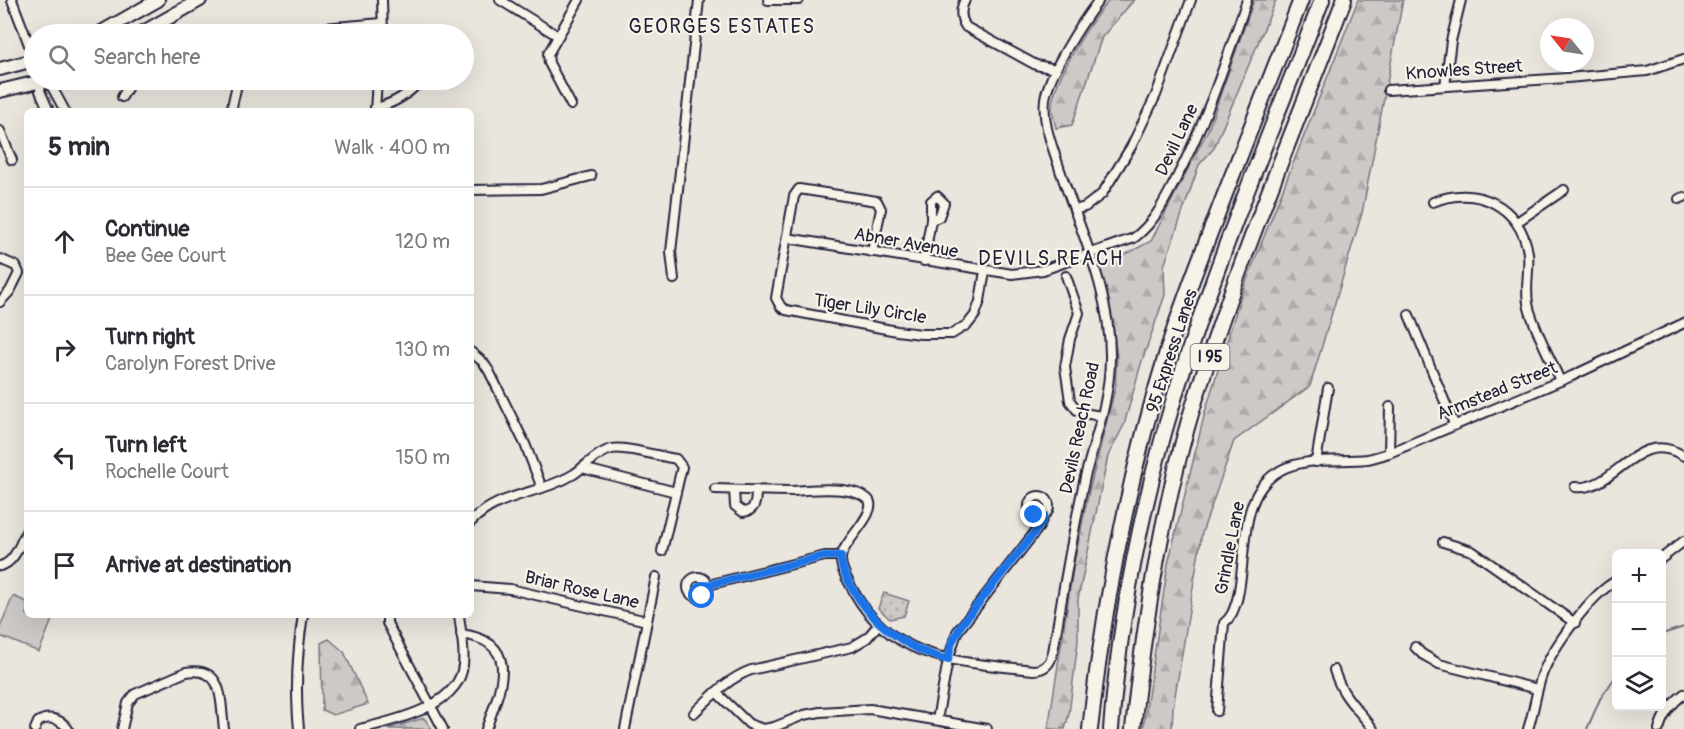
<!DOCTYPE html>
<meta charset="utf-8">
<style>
body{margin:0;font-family:Pangolin,sans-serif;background:#f2f2f3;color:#2b2b33}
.controls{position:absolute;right:18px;bottom:18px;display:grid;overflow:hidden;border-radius:9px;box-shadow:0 6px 24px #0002}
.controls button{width:54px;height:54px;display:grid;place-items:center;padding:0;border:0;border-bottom:2px solid #e1e1e2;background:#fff;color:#2b2b33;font:30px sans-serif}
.compass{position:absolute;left:1540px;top:18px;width:54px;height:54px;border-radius:50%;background:#fff;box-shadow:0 6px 24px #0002;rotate:300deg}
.stop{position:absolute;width:18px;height:18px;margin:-14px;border:4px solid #1a73e8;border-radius:50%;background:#fff}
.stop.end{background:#1a73e8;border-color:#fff;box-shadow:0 2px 6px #0008}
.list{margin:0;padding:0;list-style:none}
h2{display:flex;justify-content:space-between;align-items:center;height:78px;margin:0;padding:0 24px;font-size:26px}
h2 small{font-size:20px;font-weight:400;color:#7c7c81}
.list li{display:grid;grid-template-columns:39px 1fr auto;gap:18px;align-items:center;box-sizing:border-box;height:108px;padding:0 24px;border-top:2px solid #e1e1e2}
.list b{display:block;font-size:22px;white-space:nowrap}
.list p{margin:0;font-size:20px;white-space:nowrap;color:#7c7c81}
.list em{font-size:20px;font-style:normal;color:#7c7c81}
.icon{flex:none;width:33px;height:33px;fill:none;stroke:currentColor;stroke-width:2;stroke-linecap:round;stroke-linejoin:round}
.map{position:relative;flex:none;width:1684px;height:729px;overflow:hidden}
.search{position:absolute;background:#fff;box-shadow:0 6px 24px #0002;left:24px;top:24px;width:450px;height:66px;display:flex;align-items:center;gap:15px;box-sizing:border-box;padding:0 21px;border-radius:33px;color:#7c7c81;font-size:22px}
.panel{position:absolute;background:#fff;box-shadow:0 6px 24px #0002;left:24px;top:108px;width:450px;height:510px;border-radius:9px}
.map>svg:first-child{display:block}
</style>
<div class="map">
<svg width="1684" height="729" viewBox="0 0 1684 729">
<defs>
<pattern id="forest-firs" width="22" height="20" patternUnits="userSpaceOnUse" patternTransform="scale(1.5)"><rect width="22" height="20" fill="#cdc9c6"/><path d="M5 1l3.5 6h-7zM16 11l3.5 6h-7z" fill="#b0acab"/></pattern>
<pattern id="park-dots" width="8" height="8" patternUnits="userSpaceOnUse" patternTransform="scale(1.5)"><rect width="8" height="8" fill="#cdc9c6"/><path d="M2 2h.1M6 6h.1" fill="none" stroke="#b0acab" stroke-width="1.8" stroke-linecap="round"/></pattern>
</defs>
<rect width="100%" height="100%" fill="#eae6de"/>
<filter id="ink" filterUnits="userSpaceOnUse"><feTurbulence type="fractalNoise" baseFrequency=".0167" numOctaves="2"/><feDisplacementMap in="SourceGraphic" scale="12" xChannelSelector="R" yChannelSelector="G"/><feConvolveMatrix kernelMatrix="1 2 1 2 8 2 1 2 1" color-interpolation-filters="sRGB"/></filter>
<g filter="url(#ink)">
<path fill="#cdc9c6" stroke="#787680" stroke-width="1.5" d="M13,596L27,602V615H54L39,652L0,636V627Z"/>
<g fill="url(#forest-firs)" stroke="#787680" stroke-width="1.5">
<path d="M1110,0H1134L1102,37L1072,125L1056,128C1055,121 1051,112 1052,105C1054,80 1091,18 1110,0Z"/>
<path d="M1254,0H1276L1214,148L1199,165L1164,266L1165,295L1141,364L1124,425L1108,456L1078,599V641L1069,714L1065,729H1048L1074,563L1089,491L1115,389L1117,356L1108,297L1100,268L1151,241L1208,130Z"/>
<path d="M1358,0H1403L1362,213L1310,386L1234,441L1202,533L1173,708L1172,729H1143L1168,564L1205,412L1242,292Z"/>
<path d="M329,639L344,652L368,704L333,715L322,710L321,643Z"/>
<path d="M424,718L432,729H387Z"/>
</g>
<path fill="url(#park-dots)" stroke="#787680" stroke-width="1.5" d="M884,593L909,601L904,616L890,619L878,608Z"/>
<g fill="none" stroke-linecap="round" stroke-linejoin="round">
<g stroke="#716f7b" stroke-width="2">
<path d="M1662,634L1684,627"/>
<path d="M1587,729L1600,699L1616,676"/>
</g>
<g stroke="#22223b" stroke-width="12">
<g id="minor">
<path d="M12,0L34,58"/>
<path d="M382,0L383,34"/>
<path d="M500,0L558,36"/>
<path d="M768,0H799"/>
<path d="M965,0C960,9 960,18 966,27L1036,65L1056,69"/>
<path d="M195,34L208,32L220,34"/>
<path d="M273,34L300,30L382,23"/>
<path d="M42,80L40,91L49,111"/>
<path d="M42,81L52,87L65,111"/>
<path d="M1445,86L1451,41L1461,0"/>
<path d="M1388,90L1567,78L1647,71L1684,59"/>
<path d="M122,97L132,80"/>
<path d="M571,105L549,63L548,54L579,0"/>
<path d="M375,108C394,104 408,95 421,80"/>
<path d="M231,111L238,80"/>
<path d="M375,111L377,80"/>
<path d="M0,131L12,160"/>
<path d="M471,190L541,189L591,176"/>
<path d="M937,196L944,203L939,217L931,220V201Z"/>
<path d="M1679,199L1684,197"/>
<path d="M1433,202C1476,184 1521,206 1528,253C1530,271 1524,289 1529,308C1536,333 1550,357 1560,381"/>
<path d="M1074,210L1085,207L1102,194L1131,147L1156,95L1191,0"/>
<path d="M1517,222L1564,190"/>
<path d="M787,238L1012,274L1043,270L1134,238C1155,222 1164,202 1176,179C1206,122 1226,61 1247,0"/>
<path d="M872,252L881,209L877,201L799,189L794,196L776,298L781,307L786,310L897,331L921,334H952L968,324L975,315L980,301L985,271"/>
<path d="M0,259L16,266L19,273L10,291L0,302"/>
<path d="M924,261L931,220"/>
<path d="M1066,276L1079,313L1070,339L1065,367L1070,401L1077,410L1083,413L1101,416"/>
<path d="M674,279L671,252L699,0"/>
<path d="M1409,315L1454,424"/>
<path d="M471,352L483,362L489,371L525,444L542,488"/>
<path d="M1389,453L1390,407"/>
<path d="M1316,462L1328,388"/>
<path d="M582,468L676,492"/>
<path d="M1575,487C1616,492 1636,426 1684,456"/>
<path d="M715,489C741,490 767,491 792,491C809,490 826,488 843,490C850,491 862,494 868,499C880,512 842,542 841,558C840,569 849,582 854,592C893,662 963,662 1033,670C1045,670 1051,663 1053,652C1063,593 1072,535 1085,477C1095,438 1110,399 1110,358C1111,292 1080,230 1060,170C1053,147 1042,124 1045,99C1049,73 1082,22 1099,0"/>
<path d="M734,490L735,506L743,512C756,511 756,501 756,490"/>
<circle cx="1039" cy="506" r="10"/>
<path d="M471,522C499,492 540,495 574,474C586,466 598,452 612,449C625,446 661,457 676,459L682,467L662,551"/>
<path d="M1443,542L1472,551L1575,623"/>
<path d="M1662,558L1684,541"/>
<path d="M0,566C15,563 20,543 27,530"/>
<circle cx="698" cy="587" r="10"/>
<path d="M708,585L825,556H841"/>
<path d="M471,586L510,589L647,621"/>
<path d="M387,615V623L443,729"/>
<path d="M461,634C523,642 500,690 486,729"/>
<path d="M1415,647L1422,654L1439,664L1537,689"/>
<path d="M1334,670C1343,699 1357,707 1373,729"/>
<path d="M716,692L749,724L763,729"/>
<path d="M1217,711L1224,623C1232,617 1234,609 1237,600C1248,558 1236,494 1281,470C1306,457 1340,462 1367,459C1374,458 1382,455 1389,453L1572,376L1684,323"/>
<path d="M694,713C712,696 727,679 751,670L852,647L867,638L879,624"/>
<path d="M937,720L948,660L957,632L1039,527L1044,515"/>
<path d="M35,729L38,722C48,715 61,719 68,729"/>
<path d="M122,729L128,703L135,694L186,672C225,666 220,701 224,729"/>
<path d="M299,729C295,690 297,653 303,615"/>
<path d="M360,729C392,721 453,708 462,671C466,654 461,633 459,615"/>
<path d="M625,729L656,577"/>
<path d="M764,729L774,727L804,715L820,712L870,709L987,729"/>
<path d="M1528,729C1534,711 1536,692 1542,675C1552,648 1591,594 1616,581"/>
<path d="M1659,729C1663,714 1672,703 1684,694"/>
</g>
</g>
<g stroke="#22223b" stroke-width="16">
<g id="primary">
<path d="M98,34L158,0"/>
<path d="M140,34L200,0"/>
<path d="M0,69L34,60"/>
<path d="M0,91L46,80"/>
</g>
</g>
<g stroke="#22223b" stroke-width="18">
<g id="motorway">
<path d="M1090,729C1104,601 1129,475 1167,352C1183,300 1204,249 1223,199C1249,132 1275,66 1301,0"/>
<path d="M1111,729C1121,600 1149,471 1190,348C1229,230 1277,116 1322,0"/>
<path d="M1133,729C1144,624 1160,519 1190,417C1233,275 1291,138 1344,0"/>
</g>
</g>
<use href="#minor" stroke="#f7f3e8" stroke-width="8"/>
<use href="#primary" stroke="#f7f3e8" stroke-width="12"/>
<use href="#motorway" stroke="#f7f3e8" stroke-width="14"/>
</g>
</g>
<g fill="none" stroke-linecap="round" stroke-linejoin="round" filter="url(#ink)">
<path stroke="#1a73e8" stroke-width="8" d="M702,596L707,592L708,585L825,556H841C840,566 846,577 851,586C872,624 906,649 948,660L952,642L962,624L1042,523L1044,515H1034"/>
</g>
<g text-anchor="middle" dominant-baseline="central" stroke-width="4.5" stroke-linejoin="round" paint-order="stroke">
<rect fill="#f7f3e8" stroke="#62616f" stroke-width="1.5" x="1190.5" y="344" width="39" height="26" rx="4.5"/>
<g font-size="16" font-weight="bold" fill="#22223b">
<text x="1210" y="357">I 95</text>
</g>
<g font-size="18" fill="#22223b" stroke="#f7f3e8">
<text transform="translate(1464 70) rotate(-4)">Knowles Street</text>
<text transform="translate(1177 140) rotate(-65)">Devil Lane</text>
<text transform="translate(906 243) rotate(10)">Abner Avenue</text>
<text transform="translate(870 309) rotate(9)">Tiger Lily Circle</text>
<text transform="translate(1172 351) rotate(-72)">95 Express Lanes</text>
<text transform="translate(1497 391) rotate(-22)">Armstead Street</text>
<text transform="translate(1080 428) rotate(-78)">Devils Reach Road</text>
<text transform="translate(1230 548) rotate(-79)">Grindle Lane</text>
<text transform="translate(582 590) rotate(13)">Briar Rose Lane</text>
</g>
<g font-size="20" letter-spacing="1.5" fill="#22223b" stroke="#f7f3e8">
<text x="722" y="26">GEORGES ESTATES</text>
<text x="1051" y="258">DEVILS REACH</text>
</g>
</g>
</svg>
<div class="controls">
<button>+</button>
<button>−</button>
<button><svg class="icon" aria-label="layers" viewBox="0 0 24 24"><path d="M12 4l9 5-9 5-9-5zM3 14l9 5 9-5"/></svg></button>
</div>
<svg class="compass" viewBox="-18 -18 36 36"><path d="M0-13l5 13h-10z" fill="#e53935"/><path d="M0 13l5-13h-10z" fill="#7c7c81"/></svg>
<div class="stop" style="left:702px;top:596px"></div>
<div class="stop end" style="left:1034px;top:515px"></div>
<div class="search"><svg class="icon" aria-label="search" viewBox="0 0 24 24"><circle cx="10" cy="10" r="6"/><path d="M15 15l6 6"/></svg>Search here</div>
<section class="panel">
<h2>5 min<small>Walk · 400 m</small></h2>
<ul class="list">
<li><svg class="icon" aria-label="ahead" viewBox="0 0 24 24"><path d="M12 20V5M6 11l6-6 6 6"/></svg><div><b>Continue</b><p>Bee Gee Court</p></div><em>120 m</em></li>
<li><svg class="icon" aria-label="right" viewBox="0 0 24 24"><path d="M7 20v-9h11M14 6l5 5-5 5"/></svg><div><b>Turn right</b><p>Carolyn Forest Drive</p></div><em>130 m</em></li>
<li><svg class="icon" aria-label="left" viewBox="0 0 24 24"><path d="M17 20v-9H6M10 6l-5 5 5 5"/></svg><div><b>Turn left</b><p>Rochelle Court</p></div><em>150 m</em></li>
<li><svg class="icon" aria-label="arrive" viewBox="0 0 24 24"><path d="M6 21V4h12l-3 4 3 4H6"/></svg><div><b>Arrive at destination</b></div></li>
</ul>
</section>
</div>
